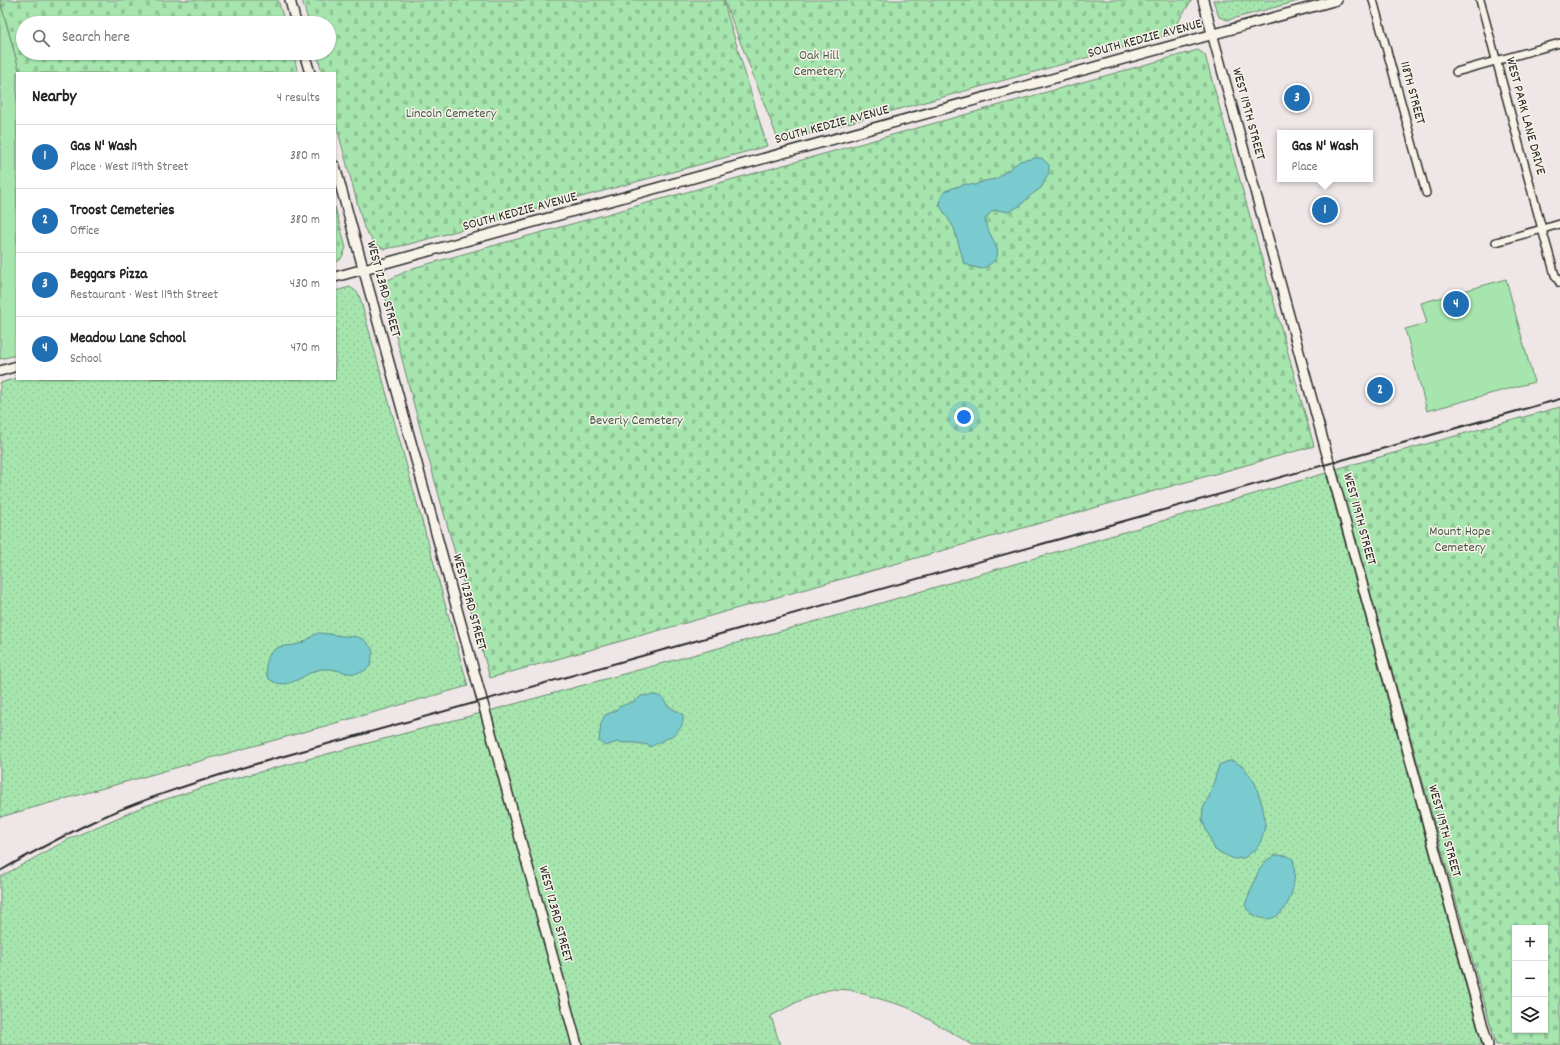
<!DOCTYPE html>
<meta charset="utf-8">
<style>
body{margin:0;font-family:Dekko,sans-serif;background:#f6f6f6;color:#222}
.controls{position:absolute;right:12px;bottom:12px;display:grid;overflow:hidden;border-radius:0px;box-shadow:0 1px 3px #0004}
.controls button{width:36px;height:36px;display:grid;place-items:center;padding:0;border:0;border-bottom:1px solid #e0e0e0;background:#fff;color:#222;font:20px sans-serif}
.you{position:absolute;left:964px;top:417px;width:14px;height:14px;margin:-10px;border:3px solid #fff;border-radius:50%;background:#1a73e8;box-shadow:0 0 0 6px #1a73e833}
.badge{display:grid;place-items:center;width:26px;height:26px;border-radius:50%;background:#1f6fb2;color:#fff;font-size:13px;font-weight:700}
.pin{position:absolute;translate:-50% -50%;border:2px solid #fff;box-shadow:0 1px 4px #0006}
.popup{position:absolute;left:1277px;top:130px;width:96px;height:52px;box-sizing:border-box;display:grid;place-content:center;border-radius:0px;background:#fff;filter:drop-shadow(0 1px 3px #0005);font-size:13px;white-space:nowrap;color:#767676}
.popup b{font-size:15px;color:#222}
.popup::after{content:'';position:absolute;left:50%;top:100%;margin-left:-8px;border:8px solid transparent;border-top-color:#fff}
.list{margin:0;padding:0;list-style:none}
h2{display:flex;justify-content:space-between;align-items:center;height:52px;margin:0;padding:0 16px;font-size:17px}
h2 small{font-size:13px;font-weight:400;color:#767676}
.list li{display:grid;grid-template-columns:26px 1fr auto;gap:12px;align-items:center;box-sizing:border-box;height:64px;padding:0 16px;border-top:1px solid #e0e0e0}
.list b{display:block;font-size:15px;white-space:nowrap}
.list p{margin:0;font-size:13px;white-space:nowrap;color:#767676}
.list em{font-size:13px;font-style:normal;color:#767676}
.icon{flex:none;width:22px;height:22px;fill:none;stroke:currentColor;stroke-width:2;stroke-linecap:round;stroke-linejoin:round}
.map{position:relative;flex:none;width:1560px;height:1045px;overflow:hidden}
.search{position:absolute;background:#fff;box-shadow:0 1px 3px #0004;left:16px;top:16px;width:320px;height:44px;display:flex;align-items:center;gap:10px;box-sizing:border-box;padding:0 14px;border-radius:22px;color:#767676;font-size:15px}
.panel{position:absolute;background:#fff;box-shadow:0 1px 3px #0004;left:16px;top:72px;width:320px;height:308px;border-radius:0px}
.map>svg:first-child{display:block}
</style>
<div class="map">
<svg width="1560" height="1045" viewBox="0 0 1560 1045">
<defs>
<pattern id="grass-dots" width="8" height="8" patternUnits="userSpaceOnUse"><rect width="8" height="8" fill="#a6e6ae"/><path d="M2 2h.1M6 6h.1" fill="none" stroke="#8fc596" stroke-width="1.8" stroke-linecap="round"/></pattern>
<pattern id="cemetery-stones" width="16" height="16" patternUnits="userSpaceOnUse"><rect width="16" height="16" fill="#a6e6ae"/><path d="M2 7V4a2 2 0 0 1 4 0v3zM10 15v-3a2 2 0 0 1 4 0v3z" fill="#8fc596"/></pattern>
</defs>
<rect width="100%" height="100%" fill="#efe7e7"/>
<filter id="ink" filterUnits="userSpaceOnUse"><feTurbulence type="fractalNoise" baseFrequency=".025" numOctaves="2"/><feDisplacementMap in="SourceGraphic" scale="8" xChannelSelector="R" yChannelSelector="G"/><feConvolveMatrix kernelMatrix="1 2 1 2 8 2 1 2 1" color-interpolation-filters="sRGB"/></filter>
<g filter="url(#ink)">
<g fill="url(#grass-dots)" stroke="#68886c">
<path d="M1213,0H1302L1228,20L1219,17Z"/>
<path d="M350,287L358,293L360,298L468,686L0,817V383L17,378L335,379V291Z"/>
<path d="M1326,473L1482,1045H973L907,1007L850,990L833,989L825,991L799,1001L771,1016L780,1045H0V877L69,839L142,807L207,786L496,709L857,610Z"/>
</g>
<g fill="url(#cemetery-stones)" stroke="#68886c" fill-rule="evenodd">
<path d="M0,0H278L285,23H23V53H293L298,73H20Z"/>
<path d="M302,0H723L767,146L406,245L384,249L375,244L364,228L335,120V73H322L317,53H329V23H309Z"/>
<path d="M724,0H1192L1169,35L779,142Z"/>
<path d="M1198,50L1205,55L1314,446L490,678L419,424L382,283L413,268Z"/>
<path d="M335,207L346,248L341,259L335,263Z"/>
<path d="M1560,407V1045H1496L1336,469ZM1515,928H1545V1030H1515Z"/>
</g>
<g fill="#a6e6ae" stroke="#68886c">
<path d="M0,1L20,73H17V355L0,359Z"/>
<path d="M1506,279L1534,382L1427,411L1405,329L1427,323L1421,303Z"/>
</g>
<g fill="#79cbcf" stroke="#5a8b8d">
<path d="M1035,158H1042L1049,165V173L1041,188L1031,195L1021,205L1009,212L997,210L992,211L985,219C988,241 1014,255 981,269L970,266L964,263L954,228L940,206L941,197L945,191L953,188L966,184L975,185L984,181L996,179L1020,161Z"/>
<path d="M318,633C326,633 334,635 342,636C354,637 362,635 369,645C373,649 373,651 372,656C371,661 372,665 367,669C352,680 338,667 323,669C305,670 290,694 269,679C263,667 266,651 280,647C286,645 293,646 299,644C306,642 311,636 318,633Z"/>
<path d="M655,695L662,697L667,705L683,715C686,734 662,740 650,747L649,745C644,745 639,743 634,743C628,742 624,744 618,742L605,746L599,741L601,723L605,715L615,711L619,707L637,700L641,696Z"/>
<path d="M1229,761H1233L1244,767L1255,783L1262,804L1265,820V827L1261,841L1256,849L1244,858L1234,859L1215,850L1202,820L1203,808L1209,797L1219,765Z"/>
<path d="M1275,855L1288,856L1293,859C1299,880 1288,929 1258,917C1252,914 1248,912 1245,905L1258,872L1266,861Z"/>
</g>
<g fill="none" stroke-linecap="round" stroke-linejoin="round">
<g stroke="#2b2b2b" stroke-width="10">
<g id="street">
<path d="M1373,0L1426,193"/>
<path d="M1480,0L1542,229L1555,275L1560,283"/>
<path d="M1456,72L1560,43"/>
<path d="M1496,242L1560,224"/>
</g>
</g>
<g stroke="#2b2b2b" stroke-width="12">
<g id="secondary">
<path d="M290,0L296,23"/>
<path d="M1203,0L1488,1045"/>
<path d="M304,53L310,73"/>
<path d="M335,166L577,1045"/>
<path d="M335,277L1337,0"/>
<path d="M0,371L17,366"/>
</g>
</g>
<use href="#street" stroke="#f7f3e8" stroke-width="7"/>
<use href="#secondary" stroke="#f7f3e8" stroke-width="9"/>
<path stroke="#2b2b2b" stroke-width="2" d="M0,871C33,852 68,833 103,817C149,797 197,782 245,767L1560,399"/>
</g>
</g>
<g text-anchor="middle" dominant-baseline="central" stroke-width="3" stroke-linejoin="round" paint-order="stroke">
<g font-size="14" fill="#2b2b2b" stroke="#f7f3e8">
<text transform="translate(1145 39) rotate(-15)">SOUTH KEDZIE AVENUE</text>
<text transform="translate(1412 93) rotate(75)">118TH STREET</text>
<text transform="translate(1248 114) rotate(75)">WEST 119TH STREET</text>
<text transform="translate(1525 116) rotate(75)">WEST PARK LANE DRIVE</text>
<text transform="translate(832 125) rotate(-15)">SOUTH KEDZIE AVENUE</text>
<text transform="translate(520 212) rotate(-15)">SOUTH KEDZIE AVENUE</text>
<text transform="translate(383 289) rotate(75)">WEST 123RD STREET</text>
<text transform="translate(1359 519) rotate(75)">WEST 119TH STREET</text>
<text transform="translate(469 602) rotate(75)">WEST 123RD STREET</text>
<text transform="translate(1444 831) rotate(75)">WEST 119TH STREET</text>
<text transform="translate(555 914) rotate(75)">WEST 123RD STREET</text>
</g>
<g font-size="14" fill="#4a5a4c" stroke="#f7f3e8">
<text x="819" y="56">Oak Hill<tspan x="819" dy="16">Cemetery</tspan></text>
<text x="451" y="114">Lincoln Cemetery</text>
<text x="636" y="421">Beverly Cemetery</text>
<text x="1460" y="532">Mount Hope<tspan x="1460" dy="16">Cemetery</tspan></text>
</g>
</g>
</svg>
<div class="controls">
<button>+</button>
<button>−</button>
<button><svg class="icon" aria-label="layers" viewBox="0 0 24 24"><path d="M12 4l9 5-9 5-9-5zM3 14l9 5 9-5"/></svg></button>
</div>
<div class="you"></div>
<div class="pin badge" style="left:1325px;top:210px">1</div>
<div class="popup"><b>Gas N' Wash</b>Place</div>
<div class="pin badge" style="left:1380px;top:390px">2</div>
<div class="pin badge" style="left:1297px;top:98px">3</div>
<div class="pin badge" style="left:1456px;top:304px">4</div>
<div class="search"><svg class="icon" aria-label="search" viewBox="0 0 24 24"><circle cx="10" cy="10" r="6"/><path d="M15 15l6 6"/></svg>Search here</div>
<section class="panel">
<h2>Nearby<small>4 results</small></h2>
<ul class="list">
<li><span class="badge">1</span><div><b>Gas N' Wash</b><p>Place · West 119th Street</p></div><em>380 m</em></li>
<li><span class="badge">2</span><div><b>Troost Cemeteries</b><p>Office</p></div><em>380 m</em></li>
<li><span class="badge">3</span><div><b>Beggars Pizza</b><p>Restaurant · West 119th Street</p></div><em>430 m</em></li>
<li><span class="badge">4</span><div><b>Meadow Lane School</b><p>School</p></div><em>470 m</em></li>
</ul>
</section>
</div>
